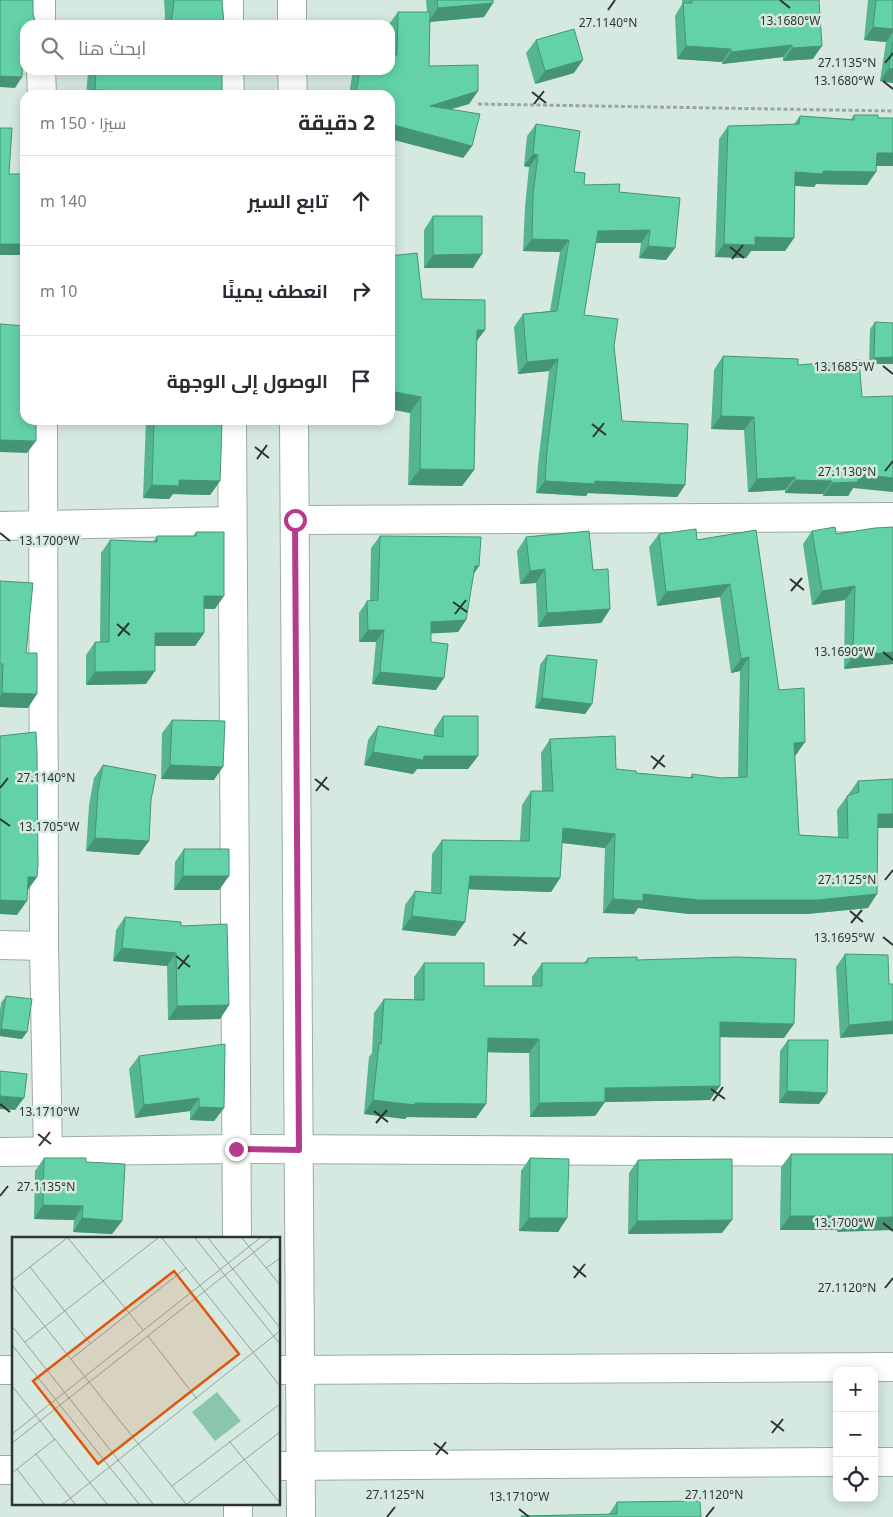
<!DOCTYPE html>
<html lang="ar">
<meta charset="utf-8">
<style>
body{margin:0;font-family:"Noto Sans",Cairo,sans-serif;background:#f7f7f7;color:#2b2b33;direction:rtl}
.controls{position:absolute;right:15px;bottom:15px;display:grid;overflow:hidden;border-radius:10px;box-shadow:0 2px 12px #0003}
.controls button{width:45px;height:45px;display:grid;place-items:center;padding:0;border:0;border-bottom:1px solid #e1e1e2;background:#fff;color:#2b2b33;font:25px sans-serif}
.stop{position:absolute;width:15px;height:15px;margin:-11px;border:4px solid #b73b8b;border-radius:50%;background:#fff}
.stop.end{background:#b73b8b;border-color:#fff;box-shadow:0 1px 5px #0008}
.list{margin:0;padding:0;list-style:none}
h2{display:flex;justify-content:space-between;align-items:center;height:65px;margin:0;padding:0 20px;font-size:21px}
h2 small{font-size:16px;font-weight:400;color:#7c7c81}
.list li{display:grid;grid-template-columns:32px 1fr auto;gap:15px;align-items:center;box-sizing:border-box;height:90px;padding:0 20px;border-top:1px solid #e1e1e2}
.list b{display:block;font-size:19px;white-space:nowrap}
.list em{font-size:16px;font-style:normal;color:#7c7c81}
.icon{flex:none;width:28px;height:28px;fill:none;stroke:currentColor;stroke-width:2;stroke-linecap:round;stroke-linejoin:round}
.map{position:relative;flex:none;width:893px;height:1517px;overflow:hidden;direction:ltr}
.search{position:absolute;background:#fff;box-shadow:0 2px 12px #0003;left:20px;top:20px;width:375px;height:55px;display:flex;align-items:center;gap:12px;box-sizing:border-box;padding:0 18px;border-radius:15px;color:#7c7c81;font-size:19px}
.panel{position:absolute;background:#fff;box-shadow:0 2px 12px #0003;left:20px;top:90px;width:375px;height:335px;border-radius:15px;direction:rtl}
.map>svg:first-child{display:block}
</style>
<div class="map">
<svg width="893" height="1517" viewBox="0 0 893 1517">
<rect width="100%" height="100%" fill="#d6e9e0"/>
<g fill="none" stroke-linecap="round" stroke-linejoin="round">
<g stroke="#9aaca3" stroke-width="30">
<g id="street">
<path d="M41,0V25"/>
<path d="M41,70L42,95"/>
<path d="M43,420L44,946L48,1152"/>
<path d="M295,520L893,517"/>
<path d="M0,526L232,521"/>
<path d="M0,945L44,946"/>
<path d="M0,1152L236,1149L893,1152"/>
</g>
</g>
<g stroke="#9aaca3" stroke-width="30">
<g id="secondary">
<path d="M229,0V25"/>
<path d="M292,0V25"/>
<path d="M229,70L230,95"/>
<path d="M292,70L293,95"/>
<path d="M232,420L237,1238"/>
<path d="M294,420L301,1517"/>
<path d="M0,1370H14"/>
<path d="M279,1370L893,1367"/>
<path d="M874,1462H893"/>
<path d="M279,1466L837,1462"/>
<path d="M0,1470H14"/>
<path d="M238,1503V1517"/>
</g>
</g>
<path stroke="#98a7a0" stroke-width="3" stroke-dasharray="4 2.5" stroke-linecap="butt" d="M478,104L893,111"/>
<use href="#street" stroke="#fff" stroke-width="28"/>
<use href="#secondary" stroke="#fff" stroke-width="28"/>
</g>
<g fill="#55b590">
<path d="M164,0H222L224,25H164L165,15Z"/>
<path d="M426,0H493V3L484,17L430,22L429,66L478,91L469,104L451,109L472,146L463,158L390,95H349L353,70H390V25L389,24L398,12H427Z"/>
<path d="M682,0H819L813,59L783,61V57L722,64V62L677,59L675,16L682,4Z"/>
<path d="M868,0H893V83L880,81L886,42L864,40Z"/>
<path d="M536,40L574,73L535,84L526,53Z"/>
<path d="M90,70H222V95H86L88,73Z"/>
<path d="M854,115L876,166L867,185L816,184L814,187L795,186L794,238L785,251H751L746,258L715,257L719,139L728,126L794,124L800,116L851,119Z"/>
<path d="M536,124L584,185L619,192L680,198L666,260L639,258L641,243H596L584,315L614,346L622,421L685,485L677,497L588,493L586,496L536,493L538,464L549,371L518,374L514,327L523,314L550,311L560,252L523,251L525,207L529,167L524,166L527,136Z"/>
<path d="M433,216L473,268H424V230Z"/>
<path d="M390,256L422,299L476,342L474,470L462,486L408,485L410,413L390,409Z"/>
<path d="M875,322L893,364H869L870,329Z"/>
<path d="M723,356L798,365L862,397L853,488L848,496H823V494L785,493V490L748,492L744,430L711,429L714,370Z"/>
<path d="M146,420H200V422L220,481L210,495L173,494L169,499L143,498Z"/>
<path d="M893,527V664L844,669L845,600L812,605L803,544L812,531L836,534Z"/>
<path d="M756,530L779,690L805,742L795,756L799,835L838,837L837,810L858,781L893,779V828H877L868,908L807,914H689L638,908L634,914L603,913L605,848L562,843L560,878L551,892L469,889L455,936L402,930L405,905L415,891L431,893L432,854L442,840L520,841L522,805L531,791H542L541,753L550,739L616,769L636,773L690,778L692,774L721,778L738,777L740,671L731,673L720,597L657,606L649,547L659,534L697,540Z"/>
<path d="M196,532L215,609H204V633L195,646H155L146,684L86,685V655L95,642H100L101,553L110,540L153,542L157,536H193Z"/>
<path d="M380,536L479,566L473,574L466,620L458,632L431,633V642L436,690L372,684L376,642H359V613L367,601H370L371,548Z"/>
<path d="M526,537L593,570L610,609L601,623L538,627L536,583L520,584L517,551Z"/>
<path d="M0,581L26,653L28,708L0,707Z"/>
<path d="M547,655L592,704L585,714L535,708L540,665Z"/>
<path d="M443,716L478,756L468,769H417L413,774L364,765L368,740L378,726L434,736V730Z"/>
<path d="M172,720L214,780L161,779L162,733Z"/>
<path d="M103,765L139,855L86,851L89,805L94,778Z"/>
<path d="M184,849L229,876L219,890H174L175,862Z"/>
<path d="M125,917L181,926L229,1005L220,1019L168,1020L167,966L113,961L116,930Z"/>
<path d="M845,954L889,984L840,1038L836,967Z"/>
<path d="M588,958L637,960L784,1038L720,1037L710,1100L605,1102L595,1116L530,1117L529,1053L487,1052L486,1104L476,1118L407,1117L405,1119L364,1114L369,1057L372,1053L374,1013L384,999L414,1000V977L424,963L484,986H532V977L542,963H584Z"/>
<path d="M6,996L22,1039L0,1036V1010L1,1003Z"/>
<path d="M788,1040L819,1104L779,1103L780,1051Z"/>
<path d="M139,1056L224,1108L214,1121L190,1120V1111L135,1118L129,1069Z"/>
<path d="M791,1154H893L837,1232V1230H780L781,1167Z"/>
<path d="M44,1158L122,1221L112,1234L73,1232L74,1220L34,1219L35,1171Z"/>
<path d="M530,1158L567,1218L558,1232L519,1231L521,1171Z"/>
<path d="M638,1160L722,1233L628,1234L629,1173Z"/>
<path d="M617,1502L701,1517H521V1516L609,1514Z"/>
</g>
<g fill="#459475">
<path d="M493,3L484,17L428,22L438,8Z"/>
<path d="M873,27L893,29V32L886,42L864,40Z"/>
<path d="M23,33H25V44H15Z"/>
<path d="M792,45L783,57L722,64L731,52Z"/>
<path d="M686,46L731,49L722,62L677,59Z"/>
<path d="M822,46L813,59L783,61L792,48Z"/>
<path d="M583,60L574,73L535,84L545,71Z"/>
<path d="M889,68L893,69V83L880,81Z"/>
<path d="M0,76L22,77L15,88L0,87Z"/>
<path d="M95,90L222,94V95H91Z"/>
<path d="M478,91L469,104L421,118L430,106Z"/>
<path d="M390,124L472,146L463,158L390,139Z"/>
<path d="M877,153H893V166H868Z"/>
<path d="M533,154L538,155L529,167L524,166Z"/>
<path d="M823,171L876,172L867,185L816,184L814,187L786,185L795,172Z"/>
<path d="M650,230L641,243H589L598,231Z"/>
<path d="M755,237L794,238L785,251H751L746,258L715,257L724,244Z"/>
<path d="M532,239L569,240L560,252L523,251Z"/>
<rect x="0" y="244" width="25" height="11"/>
<path d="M648,246L675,248L666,260L639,258Z"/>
<path d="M482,254L473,268H424L433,255Z"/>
<path d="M477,330H485L473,346Z"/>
<path d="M893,357V364H869L874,358Z"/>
<path d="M558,359L549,371L518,374L527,362Z"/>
<path d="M390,391L421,397L410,413L390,409Z"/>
<path d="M721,416L754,417L744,430L711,429Z"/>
<path d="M0,440L36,441L27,453L0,452Z"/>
<path d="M420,469L474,470L462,486L408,485Z"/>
<path d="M858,474L893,478V492L853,488L848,496H823L832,483Z"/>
<path d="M795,477L785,490L748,492L757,479Z"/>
<path d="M179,480L220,481L210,495L173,494L169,499L143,498L152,485Z"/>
<path d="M795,480L832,481L823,494L785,493Z"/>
<path d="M545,481H595L685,485L677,497L588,493L586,496L536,493Z"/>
<path d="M475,566H479L471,578Z"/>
<path d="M545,569L536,583L520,584L530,571Z"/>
<path d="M730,584L720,597L657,606L666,592Z"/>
<path d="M855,586L845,600L812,605L822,591Z"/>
<path d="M204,596H224L215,609L195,608Z"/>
<path d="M610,609L601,623L538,627L547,613Z"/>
<path d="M466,620L458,632L423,634L431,622Z"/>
<path d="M368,630H384L376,642H359Z"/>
<path d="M155,633H204L195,646H146Z"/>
<path d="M893,652V664L844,669L853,656Z"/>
<path d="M749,657L740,671L731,673L741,659Z"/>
<path d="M155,671L146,684L86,685L95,672Z"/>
<path d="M380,672L444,678L436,690L372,684Z"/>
<path d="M2,693L37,694L28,708L0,707V697Z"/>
<path d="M542,698L592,704L585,714L535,708Z"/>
<path d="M805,742L795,756L794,743Z"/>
<path d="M373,752L424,756H478L468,769H417L413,774L364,765Z"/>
<path d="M170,765L223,767L214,780L161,779Z"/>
<path d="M878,814H893V828H868Z"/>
<path d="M563,828L615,834L605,848L554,842Z"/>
<path d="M95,838L149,841L139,855L86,851Z"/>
<path d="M183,876H229L219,890H174Z"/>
<path d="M470,876L560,878L551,892L461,889Z"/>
<path d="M28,877H37L28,890Z"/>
<path d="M643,894H877L868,908L807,914H689L638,908L634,914L603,913L613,899Z"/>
<path d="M0,900L27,901L17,915L0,914Z"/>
<path d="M412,916L465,922L455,936L402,930Z"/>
<path d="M122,948L176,953L167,966L113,961Z"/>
<path d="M229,1005L220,1019L168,1020L177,1006Z"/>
<path d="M893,1021V1034L840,1038L849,1025Z"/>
<path d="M720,1022L794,1024L784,1038L710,1037Z"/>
<path d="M1,1029L27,1032L22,1039L0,1036V1030Z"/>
<path d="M488,1038L539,1039L529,1053L478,1052Z"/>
<path d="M720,1086L710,1100L605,1102L595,1116L530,1117L539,1103L605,1088Z"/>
<path d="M787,1091L827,1093L819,1104L779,1103Z"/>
<path d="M0,1096L24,1098L15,1110L0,1109Z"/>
<path d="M199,1098L190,1111L135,1118L144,1105Z"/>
<path d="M373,1100L486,1104L476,1118L407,1117L405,1119L364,1114Z"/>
<path d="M199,1107L224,1108L214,1121L190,1120Z"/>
<path d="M43,1205L83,1206L74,1220L34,1219Z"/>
<path d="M790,1216H847L837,1230H780Z"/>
<path d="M893,1217V1230L837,1232L847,1218Z"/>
<path d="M82,1218L122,1221L112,1234L73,1232Z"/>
<path d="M529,1218H567L558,1232L519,1231Z"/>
<path d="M732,1220L722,1233L628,1234L637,1221Z"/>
</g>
<g fill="#63d3a7" stroke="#459475">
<path d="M0,0H33V14L35,21L38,25H25V33H23L22,77L0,76Z"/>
<path d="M174,0H222L224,25H171Z"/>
<path d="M437,0H493V3L438,8Z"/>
<path d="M692,0H819L822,46L792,48V45L731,52V49L686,46L683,3H692Z"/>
<path d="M876,0H893V29L873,27Z"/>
<path d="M398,12H430L429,66L478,65V91L430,106L480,114L472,146L390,124V95H354L357,87L360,70H390V54L397,55Z"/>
<path d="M574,29L583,60L545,71L536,40Z"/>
<path d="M893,42V69L889,68Z"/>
<path d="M96,70H222V94L95,90Z"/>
<path d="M854,115H878V118H893V153H877L876,172L823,171V174L795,172L794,238L755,237V245L724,244L728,126L799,124L800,116L854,120Z"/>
<path d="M536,124L580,131L574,172L585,173L584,185L620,184L619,192L680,198L675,248L648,246L650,230L598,231L584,315L618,319L614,346L622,421L688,424L685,485L595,481V484L545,481L547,451L558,359L527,362L523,314L557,311L569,240L532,239L533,195L538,155L533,154Z"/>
<path d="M0,128H12L9,174H25V244H0Z"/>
<path d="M433,216H482V254L433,255Z"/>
<path d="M417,253L422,299L485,300V330H477L474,470L420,469L421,397L390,391V256Z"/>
<path d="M875,322L893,323V357L874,358Z"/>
<path d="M0,324L25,326V420H36V441L0,440Z"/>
<path d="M723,356L798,359V365L859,360L862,397L893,396V478L858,474V482L832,483V481L795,480V477L757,479L754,417L721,416Z"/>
<path d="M154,420H200V422L222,423L220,481L179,480V486L152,485Z"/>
<path d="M835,527L836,534L875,528L893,527V652L853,656L855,586L822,591L812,531Z"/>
<path d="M696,529L697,540L756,530L779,690L804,688L805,742L794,743L799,835L848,838L847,796L859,792L858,781L893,779V814H878L877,894L817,900H699L643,894V901L613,899L615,834L563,828L560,878L470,876L465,922L412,916L415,891L441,894L442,840L529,841L531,791H553L550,739L615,736L616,769L636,771V773L693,778L692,774L721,778L747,777L749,657L741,659L730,584L666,592L659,534Z"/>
<path d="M589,531L593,570L608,569L610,609L547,613L545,569L530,571L526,537Z"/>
<path d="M196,532H224V596H204V633H155V671L95,672V642H109L110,540L157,542V536H196Z"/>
<path d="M380,536L481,537L479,566H475L466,620L431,622V642L448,644L444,678L380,672L384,630H368L367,601L378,600Z"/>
<path d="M0,581L33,583L26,653H37V694L2,693L3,664H0Z"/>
<path d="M547,655L597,660L592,704L542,698Z"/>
<path d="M443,716H478V756H424L423,760L373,752L378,726L443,737Z"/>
<path d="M172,720L225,721L223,767L170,765Z"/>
<path d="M36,732L37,751L38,865L37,877H28L27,901L0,900V736Z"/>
<path d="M103,765L156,775L151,800L149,841L95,838L98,791Z"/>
<path d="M184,849H229V876H183Z"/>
<path d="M125,917L181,922V926L227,924L229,1005L177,1006L176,953L122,948Z"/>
<path d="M845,954L888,955L889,984H893V1021L849,1025Z"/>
<path d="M637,957V960L735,957L796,959L794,1024L720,1022V1086L605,1088V1102L539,1103V1039L488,1038L486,1104L415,1103V1105L373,1100L379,1043L381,1044L384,999L424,1000V963H484V986H542V963H587L588,958Z"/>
<path d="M6,996L32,999L27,1032L1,1029Z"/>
<path d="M788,1040H828L827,1093L787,1091Z"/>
<path d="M225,1044L224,1108L199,1107V1098L144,1105L139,1056Z"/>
<path d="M0,1071L27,1074L24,1098L0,1096Z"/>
<path d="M791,1154H893V1217L847,1218V1216H790Z"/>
<path d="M44,1158H86V1162L125,1164L122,1221L82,1218L83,1206L43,1205Z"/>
<path d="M530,1158L569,1159L567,1218H529Z"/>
<path d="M732,1159V1220L637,1221L638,1160Z"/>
<path d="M700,1501L701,1517H521V1516L617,1514V1502Z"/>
</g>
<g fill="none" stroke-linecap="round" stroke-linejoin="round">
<path stroke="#b73b8b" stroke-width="6" d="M236,1149L299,1150L295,520"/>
</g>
<path fill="none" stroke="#2d3531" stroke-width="2" d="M780,0L790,8M608,10L615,0M885,63L893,53M883,81L893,89M532,92L546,103M534,104L544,91M730,247L744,258M732,259L743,245M883,366L893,374M592,424L606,435M593,437L604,423M255,447L269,458M257,459L267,445M885,471L893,461M0,533L10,541M790,579L804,590M791,591L802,578M453,602L467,612M455,614L466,600M117,624L130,635M118,636L129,623M883,652L893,660M651,756L665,767M653,769L664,755M315,779L329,790M0,788L8,778M316,791L327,777M0,819L10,826M885,880L893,870M850,911L863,922M851,923L862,910M513,934L527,944M883,937L893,945M514,946L525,932M176,956L190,967M178,969L189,955M711,1089L725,1099M713,1101L723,1087M0,1104L10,1112M374,1111L388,1122M376,1123L387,1110M38,1134L51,1144M39,1146L50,1132M0,1196L8,1186M883,1223L893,1231M573,1266L586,1277M574,1278L585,1264M885,1288L893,1278M771,1421L784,1431M772,1433L783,1419M434,1443L448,1454M436,1455L446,1442M519,1509L529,1517M387,1517L395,1507M706,1517L714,1507"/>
<g transform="translate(12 1237)">
<rect width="268" height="268" fill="#d6e9e0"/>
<path d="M205,155L229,184L203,204L180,175Z" fill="#89c6ab"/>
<path fill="none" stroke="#92a19a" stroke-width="1" d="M56,1L131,93M150,1L268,149M183,1L268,107M196,1L268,91M230,1L268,48M18,30L78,106M254,31L268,21M0,44L55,1M0,48L174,267M0,89L141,267M136,99L185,162M13,105L146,1M0,108L127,267M59,122L174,31M0,149L95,267M0,197L248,1M217,204L268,266M0,206L260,1M24,217L63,267M5,232L32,267M0,236L43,202M160,249L268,167M51,267L268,94M175,267L268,195"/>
<path fill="#df570e" fill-opacity="0.15" stroke="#df570e" stroke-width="2.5" d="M162,34L227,117L86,227L21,144Z"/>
<rect width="268" height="268" fill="none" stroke="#2d3531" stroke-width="2.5"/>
</g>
<g font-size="12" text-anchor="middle" fill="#2d3531" stroke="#d6e9e0" stroke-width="5" stroke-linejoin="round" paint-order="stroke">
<text x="790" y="25">13.1680°W</text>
<text x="608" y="27">27.1140°N</text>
<text x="847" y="67">27.1135°N</text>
<text x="844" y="85">13.1680°W</text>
<text x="844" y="371">13.1685°W</text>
<text x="847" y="476">27.1130°N</text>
<text x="49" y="545">13.1700°W</text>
<text x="844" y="656">13.1690°W</text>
<text x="46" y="782">27.1140°N</text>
<text x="49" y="831">13.1705°W</text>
<text x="847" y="884">27.1125°N</text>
<text x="844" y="942">13.1695°W</text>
<text x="49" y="1116">13.1710°W</text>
<text x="46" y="1191">27.1135°N</text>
<text x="844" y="1227">13.1700°W</text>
<text x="847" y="1292">27.1120°N</text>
<text x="395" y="1499">27.1125°N</text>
<text x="714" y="1499">27.1120°N</text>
<text x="519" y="1501">13.1710°W</text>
</g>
</svg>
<div class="controls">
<button>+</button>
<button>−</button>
<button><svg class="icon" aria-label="locate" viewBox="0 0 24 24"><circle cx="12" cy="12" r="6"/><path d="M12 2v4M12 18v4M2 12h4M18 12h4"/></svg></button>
</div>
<div class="stop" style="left:295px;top:520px"></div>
<div class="stop end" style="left:236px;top:1149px"></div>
<div class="search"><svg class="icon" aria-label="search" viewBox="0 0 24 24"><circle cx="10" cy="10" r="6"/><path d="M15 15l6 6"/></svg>ابحث هنا</div>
<section class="panel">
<h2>2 دقيقة<small>سيرًا · 150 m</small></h2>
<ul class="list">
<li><svg class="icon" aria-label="ahead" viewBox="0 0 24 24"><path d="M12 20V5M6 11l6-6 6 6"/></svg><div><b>تابع السير</b></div><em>140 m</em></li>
<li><svg class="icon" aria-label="right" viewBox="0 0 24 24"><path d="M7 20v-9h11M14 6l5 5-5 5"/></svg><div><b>انعطف يمينًا</b></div><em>10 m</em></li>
<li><svg class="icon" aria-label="arrive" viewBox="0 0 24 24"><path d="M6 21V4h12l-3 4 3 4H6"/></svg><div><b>الوصول إلى الوجهة</b></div></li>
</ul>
</section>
</div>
